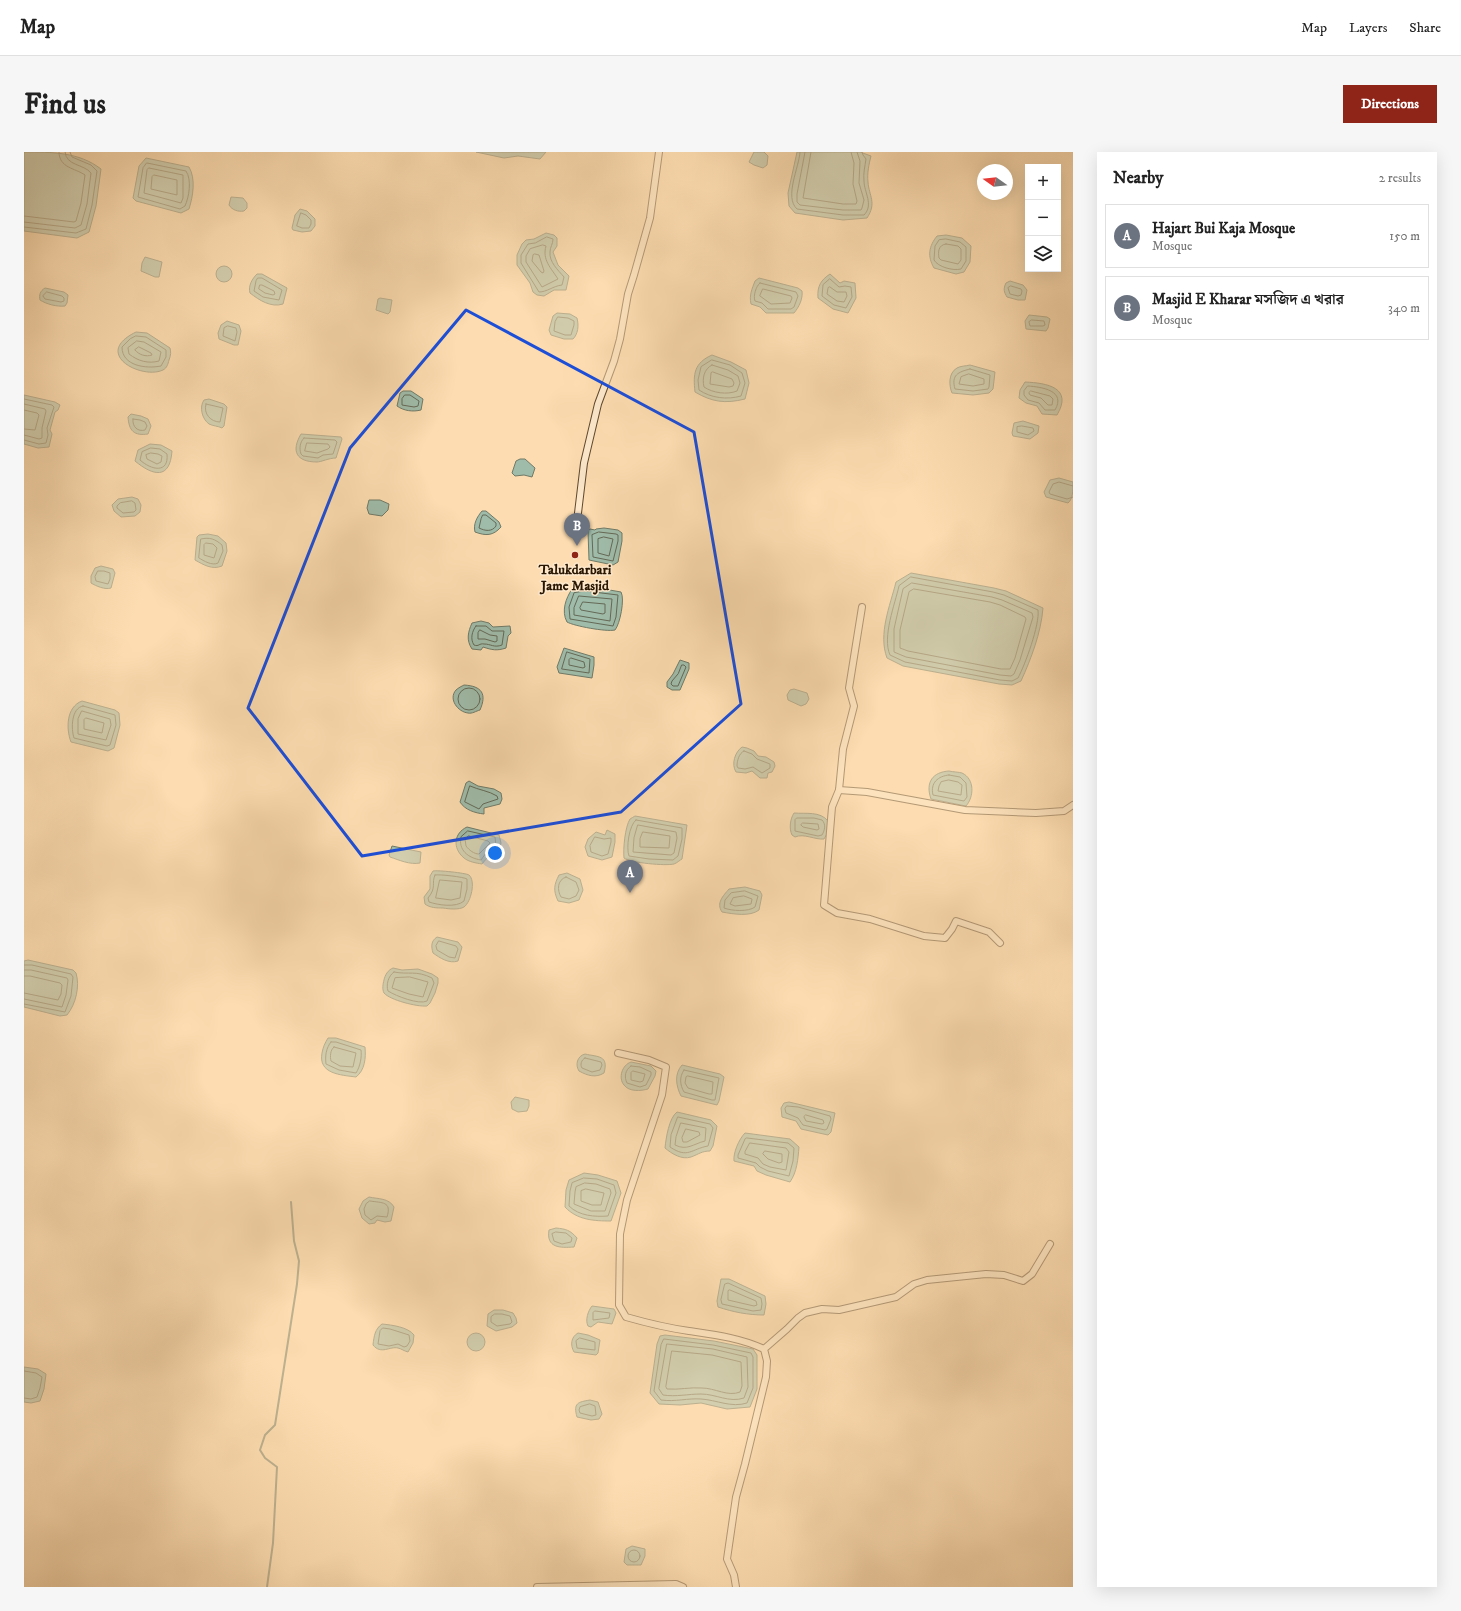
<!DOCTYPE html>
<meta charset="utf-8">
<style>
body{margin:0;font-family:"IM FELL DW Pica","Noto Serif Bengali",serif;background:#f6f6f6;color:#222}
.controls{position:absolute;right:12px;top:12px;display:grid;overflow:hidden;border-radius:0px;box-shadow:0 4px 16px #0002}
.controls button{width:36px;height:36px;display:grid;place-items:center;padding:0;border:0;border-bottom:1px solid #e0e0e0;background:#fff;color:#222;font:20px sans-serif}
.compass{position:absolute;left:953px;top:12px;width:36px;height:36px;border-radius:50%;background:#fff;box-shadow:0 4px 16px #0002;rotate:285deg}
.you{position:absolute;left:471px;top:701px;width:14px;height:14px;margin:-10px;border:3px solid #fff;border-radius:50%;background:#1a73e8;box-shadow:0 0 0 6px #1a73e833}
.badge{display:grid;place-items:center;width:26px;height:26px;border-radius:50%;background:#8f2418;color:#fff;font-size:13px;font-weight:700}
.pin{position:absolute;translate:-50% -33px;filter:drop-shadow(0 1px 2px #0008)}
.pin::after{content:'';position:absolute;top:21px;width:14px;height:12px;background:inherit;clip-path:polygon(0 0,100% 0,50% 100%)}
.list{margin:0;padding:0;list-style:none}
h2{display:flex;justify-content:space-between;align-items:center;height:52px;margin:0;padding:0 16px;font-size:17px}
h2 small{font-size:13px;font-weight:400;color:#767676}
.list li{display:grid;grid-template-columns:26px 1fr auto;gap:12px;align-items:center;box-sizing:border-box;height:64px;margin:0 8px 8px;padding:0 8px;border:1px solid #e0e0e0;border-radius:0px}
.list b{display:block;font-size:15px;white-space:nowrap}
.list p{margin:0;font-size:13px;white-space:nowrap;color:#767676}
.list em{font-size:13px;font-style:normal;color:#767676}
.icon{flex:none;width:22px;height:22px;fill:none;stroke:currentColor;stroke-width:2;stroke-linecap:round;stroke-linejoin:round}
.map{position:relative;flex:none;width:1049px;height:1435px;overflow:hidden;border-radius:0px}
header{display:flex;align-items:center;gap:24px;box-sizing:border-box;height:56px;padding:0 20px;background:#fff;border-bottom:1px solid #e0e0e0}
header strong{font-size:19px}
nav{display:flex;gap:22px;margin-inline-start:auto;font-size:14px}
.intro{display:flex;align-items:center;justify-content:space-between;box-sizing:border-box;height:96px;padding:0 24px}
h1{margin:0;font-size:28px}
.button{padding:10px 18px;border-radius:0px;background:#8f2418;color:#fff;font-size:14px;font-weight:700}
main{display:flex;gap:24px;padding:0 24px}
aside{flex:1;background:#fff;border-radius:0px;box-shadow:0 4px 16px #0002}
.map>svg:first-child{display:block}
</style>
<header>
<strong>Map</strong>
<nav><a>Map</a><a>Layers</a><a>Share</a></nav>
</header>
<div class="intro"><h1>Find us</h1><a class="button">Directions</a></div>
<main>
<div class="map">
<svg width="1049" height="1435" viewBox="0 0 1049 1435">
<rect width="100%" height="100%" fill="#fcdcb0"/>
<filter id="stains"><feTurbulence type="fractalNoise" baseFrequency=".005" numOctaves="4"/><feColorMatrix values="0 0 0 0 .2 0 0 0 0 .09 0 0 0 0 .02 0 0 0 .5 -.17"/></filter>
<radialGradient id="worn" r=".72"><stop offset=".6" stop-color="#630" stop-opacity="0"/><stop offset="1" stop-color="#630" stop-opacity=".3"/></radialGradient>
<g fill="#9fbcaa" stroke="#707a67">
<path d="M0,0C28,0 55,0 77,17L72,54L65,80L53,86L0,79Z"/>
<path d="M452,0H522L516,7L494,4L480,6Z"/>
<path d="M730,0H740L744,4L743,13L739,16L730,13L725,10Z"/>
<path d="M773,0H836L847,4C845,12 843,21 844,30C845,44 853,51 843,66L819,68L771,61L765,54L764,41Z"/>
<path d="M122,6L165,15C172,27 169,44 165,57L157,61L112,49L109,46L115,14Z"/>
<path d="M207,45L219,46L223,51V56L220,59C214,60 208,58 205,53Z"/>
<path d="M276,57L283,59L291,67V74L287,79L278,80L269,78L268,76L271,63Z"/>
<path d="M522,81L530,83L533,86V94L529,100L534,113L545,124L542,138H530L520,144L513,143L509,140L506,131L493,113V103L498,92L502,88L510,87Z"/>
<path d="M922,83L938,86L947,94L946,110L940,120L932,122L910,116C903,104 905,94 913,84Z"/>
<path d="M121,105L138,110L135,125H131L117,119L118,111Z"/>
<circle cx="200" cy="122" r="8"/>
<path d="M233,122H238L263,136L259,152C247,156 235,148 226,141C224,134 228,127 233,122Z"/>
<path d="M806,122L816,131L820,129L831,131L832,146L824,161L809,157L794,146C793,134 797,128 806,122Z"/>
<path d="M735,126L774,136L778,139C779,147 775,155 770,161H742L736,155L727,152C725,143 728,137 731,129Z"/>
<path d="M986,129L999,133L1003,138L1001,148H994L983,145C980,140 979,137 982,131Z"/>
<path d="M21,136L40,140L44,143L43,151L41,154C33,155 22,152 16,148C15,143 16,139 21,136Z"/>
<path d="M356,146L368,148L366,160L364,162L352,158L354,147Z"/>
<path d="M533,161L546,162L553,166C555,174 554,182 549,187H540L527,183L525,178L529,164Z"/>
<path d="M1005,163L1023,165L1026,167L1024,176L1022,179L1002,177L1001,169Z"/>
<path d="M203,169L215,173L217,179L214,193H210L195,187L194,181L197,173Z"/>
<path d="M112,180L123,181L146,196C147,200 147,203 145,208C144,212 143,216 139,218C118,228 67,202 112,180Z"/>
<path d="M688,203L707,210L722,218L725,231L721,247C701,252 688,250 671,240C669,222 670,211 688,203Z"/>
<path d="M946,213L971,220L969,237L965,241L949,243L928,241C925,234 924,221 933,216C936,214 942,214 946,213Z"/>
<path d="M1001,230C1024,231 1049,236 1033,263L1018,262L1013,254L1002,251L995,246L996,238Z"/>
<path d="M379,239H387L399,247L397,258C389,260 380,259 373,254L376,241Z"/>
<path d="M0,243L31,250L36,253L34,258L31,260L26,278L28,282L25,295L14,296L0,292Z"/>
<path d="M185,247L200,252L203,255L200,274L198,276C194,274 189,274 185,272C178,267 175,255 180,248Z"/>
<path d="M107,262L117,264L124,267L127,274L124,282C110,284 105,279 104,265Z"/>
<path d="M999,269L1015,274L1014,281L1006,287L989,284L988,281L990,271Z"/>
<path d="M277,282L317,285L318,287L312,306C305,306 297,310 293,310C272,310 267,299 277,282Z"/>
<path d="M126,292L137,293L148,299C146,328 129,324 111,309L114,298Z"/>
<path d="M496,307H501L511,316L508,325L500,323L491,324L488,321L492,309Z"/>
<path d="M1035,326L1049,330C1049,338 1049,347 1044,351L1022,345L1020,340L1026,328Z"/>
<path d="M108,345L114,347L117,353L116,360L111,364L97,365L90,359L88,353L94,347Z"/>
<path d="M345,348H356L365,352L364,358L358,364L345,362L343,356Z"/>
<path d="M458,359H462L475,370L477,375C469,384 462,384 451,380C449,372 453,365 458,359Z"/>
<path d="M580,376L594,378L598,381V389L594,410L589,413L565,408L564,379L566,377L571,378L572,377Z"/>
<path d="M184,382L194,384L202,391L203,399L198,414C188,418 180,413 171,408L173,385L175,383Z"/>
<path d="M77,414L89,417L91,421L87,436C81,438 72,434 67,431V424L71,416Z"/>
<path d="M887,421L970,436L982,439L1019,456C1017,481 1007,507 997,529L988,533L975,532L879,514L863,506C854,482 866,454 872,430Z"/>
<path d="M555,435L580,437L597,440C601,447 596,472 591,478C582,480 550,474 543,470C537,459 542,446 548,437Z"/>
<path d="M457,469L465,471L469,475L486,474L487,481L484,484L482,496C473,499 468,498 459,495L457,498L448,497C442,488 444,480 448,471Z"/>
<path d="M540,496L570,505V513L568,526L535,521L533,515Z"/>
<path d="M656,508L665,511V517L656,538H648L643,535V530L649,522Z"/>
<path d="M440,533C458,534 463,542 456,558C452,559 448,562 444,561C434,560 424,547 432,538C434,536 438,534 440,533Z"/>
<path d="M770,537L783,541L785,547L782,552L777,554L764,548L763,543L766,538Z"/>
<path d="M58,549L91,558L95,561L96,573L90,596L84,599L47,590C42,577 42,555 58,549Z"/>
<path d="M718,595L723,596L730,599L734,604L742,605L750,610L751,614L748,620L744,621L743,626H736L728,619L722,621L712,620C707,612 711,600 718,595Z"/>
<path d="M925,619C929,620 935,620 938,621C951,627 950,645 942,654L907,647C901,630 909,620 925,619Z"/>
<path d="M445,629L454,634L470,637L477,641L478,647L476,652L460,656V662C451,661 441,658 436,650L442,631Z"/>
<path d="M770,661C782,662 796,659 804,669V680L800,687C791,688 780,681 771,685L768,683C765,677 766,667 770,661Z"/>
<path d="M611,664L663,673L658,707C656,708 653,711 650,712C642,714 607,711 600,706C599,697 601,675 606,667C606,667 611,664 611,664Z"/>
<path d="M443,675L475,683L477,691L475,699C467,700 463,706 458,712C452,711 445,710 440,706C428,696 430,681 443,675Z"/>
<path d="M583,678L591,682V690L588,705L578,708L564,704L561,695L564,687L572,680L581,683Z"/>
<path d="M368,694L397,700L396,711C386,713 375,708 366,705L365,703Z"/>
<path d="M409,719C414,718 442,721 445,723C452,729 447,750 440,755C435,758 425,757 419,756C413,756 406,756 401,752L400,745L406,737V724Z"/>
<path d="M543,721L556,727L559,738L555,748L545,751L534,749C529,738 530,733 535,723Z"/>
<path d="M721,735L736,739L738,743L735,758C726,765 709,762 698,760C692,751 699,744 705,737Z"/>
<path d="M413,785L434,790L438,795L434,809C425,812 416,806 409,801C407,794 407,789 413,785Z"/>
<path d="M4,808L49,818L52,821C56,834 52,852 43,863L36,864L0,855V809Z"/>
<path d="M369,816L378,818L394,817L408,822L414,826V831L411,841L406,851L403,854C393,855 366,848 360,841C358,837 359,832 360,828C361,823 364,818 369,816Z"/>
<path d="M304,886H312L341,895C342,906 341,918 332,925C317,923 294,922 298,901C299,895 301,891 304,886Z"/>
<path d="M561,902C574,905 585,903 580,921C572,926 564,924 555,919C551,913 553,904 561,902Z"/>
<path d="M607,910L627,914L632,919L631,924L624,937C617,939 605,940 600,933C594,926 598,913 607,910Z"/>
<path d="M658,913L696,922L700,925L695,949L693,953L657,944C652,934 650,922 658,913Z"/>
<path d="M491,945L505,948V954L503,959L494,960L488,957L487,950Z"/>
<path d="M765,950L811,961L807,980L804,983L777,977L772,969L758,965L757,956L760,951Z"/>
<path d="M653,960L687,968L693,974L689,994L686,999C678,999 675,1002 667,1005C658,1008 648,1002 641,996C642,986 645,966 653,960Z"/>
<path d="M721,981L766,987L775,995C774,1007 773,1020 766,1030L742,1023L733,1019L730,1014L710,1009C709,1001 715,987 721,981Z"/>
<path d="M560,1021L574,1023L593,1029L597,1041L587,1069C570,1069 553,1068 541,1055L542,1038L545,1028Z"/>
<path d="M345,1045C354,1047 365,1046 370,1055L367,1069L361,1070L353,1068L351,1071L345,1072L338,1066L335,1057L339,1049Z"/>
<path d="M532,1076C542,1077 546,1078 553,1086L550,1095C536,1096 522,1096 525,1078Z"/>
<path d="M697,1127H705L741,1144L742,1152L740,1163C724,1163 709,1160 694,1155L693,1149Z"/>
<path d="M568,1154L590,1157L592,1161L588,1172L574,1170L567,1175L564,1174C561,1168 564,1159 568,1154Z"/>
<path d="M470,1158H479L489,1161L492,1166L493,1171L488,1175L472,1179L463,1174L464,1162Z"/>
<path d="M358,1172C368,1173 384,1175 390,1183L389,1191L384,1200C380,1199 378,1197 374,1196C366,1194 357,1203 349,1193C350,1184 351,1177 358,1172Z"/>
<circle cx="452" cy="1190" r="9"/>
<path d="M554,1181L564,1183L576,1188L574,1201L572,1203L550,1200C546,1193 547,1185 554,1181Z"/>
<path d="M641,1183L690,1189L729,1197L733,1203V1237L726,1255L703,1257L677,1251L656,1253L635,1252L626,1241L633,1192L636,1184Z"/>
<path d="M0,1215L14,1217L22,1222L20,1237L16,1249L7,1251L0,1250Z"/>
<path d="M566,1248L574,1250L578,1262L575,1267L567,1268L553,1265C549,1251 554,1250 566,1248Z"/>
<path d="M608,1394L621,1397V1404L617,1413H603L600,1410L602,1397Z"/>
</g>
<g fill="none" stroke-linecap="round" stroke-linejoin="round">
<g stroke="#646956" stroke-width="1">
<path d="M776,0C775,16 760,45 773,57L819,63H840C850,53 840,40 840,29C839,22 841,14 842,7L839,3L838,0"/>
<path d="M781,0L773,42V50L776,53L819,58H837L838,56L840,48L835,31L836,9L833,0"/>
<path d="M787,0L779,46L819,52H832L833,49L829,32L830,11L827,0"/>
<path d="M123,11L162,19C168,28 165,45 161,54L156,57L114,45L119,16Z"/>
<path d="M125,16L159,23V46L157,51L120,41L123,18Z"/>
<path d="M130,23L153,28V43L127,37L128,25Z"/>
<path d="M277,61L282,63L287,68V72L285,76H278L273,74Z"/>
<path d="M0,64L50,70L52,69L57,51L61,23C51,16 35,16 35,0"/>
<path d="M0,70L51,76L57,73L63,52L67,21C60,12 42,14 41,0"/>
<path d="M0,75L52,81L62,77L68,53L73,19L67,13L48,5L46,0"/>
<path d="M523,85L529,87C529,92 526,95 526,100C525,110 534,118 540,125L538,133C529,134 523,140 515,140L497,111V103L504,92L511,91Z"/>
<path d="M922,87L936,90L942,95V109L937,117C929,119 914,115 910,108L911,94L915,88Z"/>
<path d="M922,92L934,94L937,97V108L934,112L917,108L915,106C914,100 914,93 922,92Z"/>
<path d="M519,93L522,94C518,108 527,116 534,127L518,135L502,110V104L506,97Z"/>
<path d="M511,102L515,103L520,119L519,121L517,120L508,109L509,103Z"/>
<path d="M234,126H238L258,138L255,148L239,145L230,139L232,129Z"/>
<path d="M806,127L815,135L821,134L827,135L828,145L822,156L810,153L798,144L799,133Z"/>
<path d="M736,131L772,140L774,144L770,155L767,157H744L738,151L731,149C729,144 732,134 736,131Z"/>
<path d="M236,133H238L250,139L251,142L249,143L241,141L235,137Z"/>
<path d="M987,134L997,137L998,139L997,143L994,144L986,142L984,136Z"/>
<path d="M806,135L813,140H822L823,144L820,150L813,149L803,142L804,136Z"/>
<path d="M739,137L767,144L768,146L766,151L747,152L736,144Z"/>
<path d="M23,140L38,144L40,146V149L37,150L21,147L19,144Z"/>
<path d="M534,165L544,166L550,169V173L547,183H541L530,179L531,170Z"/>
<path d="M1008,168L1020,169L1021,173L1019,174H1006L1005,170Z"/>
<path d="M204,174L212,176L213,180L211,189L199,184L200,176Z"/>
<path d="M112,184L122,185L142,198V205L137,214C122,217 98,214 98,195L106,187Z"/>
<path d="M113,189L120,190L137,200L135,209C124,212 114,209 105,202L104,196Z"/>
<path d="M115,195L127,201L128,203C122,205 115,203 111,198Z"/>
<path d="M688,208L706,213L718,221L721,231L717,244C703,248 687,246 675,238L674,228L677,215Z"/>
<path d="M688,213L704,218L714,224L716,231L713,239C703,243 689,241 680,235C678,226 680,217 688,213Z"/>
<path d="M946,217L966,223L965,235L964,237L949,239L931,237C927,223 934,220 946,217Z"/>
<path d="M689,220L708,227L710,231L709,234L705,235L686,232L687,221Z"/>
<path d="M945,222L960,227V232L949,234L935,232L937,225Z"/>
<path d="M1004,234C1019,235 1042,239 1031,258H1021L1015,251L1004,248L1000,243V239Z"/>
<path d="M1007,239L1026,244L1029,247L1028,253H1024L1017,246L1006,243L1005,241Z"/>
<path d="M381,243H386L395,249L394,254L390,255L378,253V247Z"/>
<path d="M0,247L28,253L30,255L23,276L24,283L22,291L15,292L0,288"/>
<path d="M0,252L21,257L22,259L18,276V286L15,287L0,283"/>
<path d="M182,252L199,256L196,270C187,270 179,262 182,252Z"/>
<path d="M0,258L13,261L15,263L11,278L0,277"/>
<path d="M109,267L116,268L121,270L123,274L121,278C114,280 108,275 109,267Z"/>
<path d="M998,274L1009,276L1010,279L1004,283L993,280V275Z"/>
<path d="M280,286L311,288L313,290L309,302L299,303L294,306L279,304L277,302C275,296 276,290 280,286Z"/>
<path d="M283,291L304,292L306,295L304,297L293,301L281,299Z"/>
<path d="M127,296L136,297L143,302C145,322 127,318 116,308L118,300Z"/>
<path d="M127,301L134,302L138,304L137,310L133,312L123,307L122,303Z"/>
<path d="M1049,334L1035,330L1029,332L1025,340L1026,342L1043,347L1049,345"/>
<path d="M108,349L111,351L112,358L110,360L99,361L93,356V354L96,351Z"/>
<path d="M459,363H462L472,371V374C468,380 461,379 455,376L457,367Z"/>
<path d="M575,380L592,382L594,383V389L589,409L569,405L568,383Z"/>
<path d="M580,385L589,387L585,404L574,401V387Z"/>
<path d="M177,387C186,385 191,387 198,393L199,399L194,411C188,414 180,409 175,406Z"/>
<path d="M182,391L189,392L193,396L190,406L180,403V393Z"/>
<path d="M74,419H80L86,421V427L84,432L72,429L71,425Z"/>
<path d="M887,425L969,440L980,443L1014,458C1016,472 1001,513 994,526L988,529L976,528L881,510L866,503C858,485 871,452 875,434Z"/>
<path d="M888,431L968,445L978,448L1008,461L1009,465L996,508L990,522L987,524L976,523L882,505L870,500V477L879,437Z"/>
<path d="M890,437L966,450L976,453L1001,465L1002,467L991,506L986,517H977L884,499L876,496V478L885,440Z"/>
<path d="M561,439L594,443L592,465L589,474L546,467L545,455L550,441Z"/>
<path d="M555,444L588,447L586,469L550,463V456Z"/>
<path d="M559,450L581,452V461L579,462L557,458L556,456Z"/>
<path d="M452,474H462L468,479H480L478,493C470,496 467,492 460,492C455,491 455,495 450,493C446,487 448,479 452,474Z"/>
<path d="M456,478L466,483L473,484V489L471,490L461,487H454V481Z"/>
<path d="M543,500L566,507L565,521L538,517Z"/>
<path d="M547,506L560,510L561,515L559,516L545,513V508Z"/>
<path d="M658,513H660L662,515L654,534H649L647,532L648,529L654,522Z"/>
<circle cx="445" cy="547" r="11"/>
<path d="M59,554L91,563L92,573L86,593L83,594L50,586C47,577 47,556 59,554Z"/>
<path d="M58,559L86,567L87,573L82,588L54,582V567Z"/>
<path d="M62,566L80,571L78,581L60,577V568Z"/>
<path d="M720,599L728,602L733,607L746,612V616L738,621L729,615L721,617L714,616L713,614C713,609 715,601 720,599Z"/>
<path d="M925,623L936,625L942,631L943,645L940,649L909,643C906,631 914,624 925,623Z"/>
<path d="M925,628L934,630L938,633L937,643L914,639L915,634L917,630Z"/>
<path d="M446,634C455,638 465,639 473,644L474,647L459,652L455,657L441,650Z"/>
<path d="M773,666H790L798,668C802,672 801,678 798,683L794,684L771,679V668Z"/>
<path d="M612,668L658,676V687L654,704L649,708L625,707L605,704C602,696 605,673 612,668Z"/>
<path d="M779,671L794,672L795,677L793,678L779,675L777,673Z"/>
<path d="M614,673L652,680L653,686L650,701L647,703L609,700L610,686Z"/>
<path d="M444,679L471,685L472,694L462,701L457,708C444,706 434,698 437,685Z"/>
<path d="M619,680L646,684L645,696L616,695V687Z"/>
<path d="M445,684L464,689L466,691L455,702C450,702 445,698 442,694L441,687Z"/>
<path d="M571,685L580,687L587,686V690L584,702L578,704L567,700L566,694Z"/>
<path d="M411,723C415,722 440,725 443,727V737L440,749C432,756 414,753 405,750L404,746C413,735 407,732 411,723Z"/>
<path d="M542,725L552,730L555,738L552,744L545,747L537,745C533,738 533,728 542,725Z"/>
<path d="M416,728L438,730L436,746L427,748L412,746Z"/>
<path d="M721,739L734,744L731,755C724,760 708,759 700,756L701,748L707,741Z"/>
<path d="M720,744L728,747L727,752L711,754L706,752L709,746Z"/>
<path d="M415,789L432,794L434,797L431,806L425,805L413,798L412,794Z"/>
<path d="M0,813H8L47,822L49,825L47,844L41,860L0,852"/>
<path d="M0,818H7L43,826L44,828L42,843L38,855L0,847"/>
<path d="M370,820C385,823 392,818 408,826L410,831L403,849C395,853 372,844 364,839C362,833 364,824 370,820Z"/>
<path d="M0,824H6L36,831L38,833L37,842L34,848L0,841"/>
<path d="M386,825L404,830L399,845L385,842L368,836L371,826Z"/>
<path d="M307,890H312L337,898C338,905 336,915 332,921L315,918L302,912C301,904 302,896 307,890Z"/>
<path d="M310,895L332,901L329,915L316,914L307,909C306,905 306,898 310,895Z"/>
<path d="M561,906L577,910L578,913L576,918L568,920L558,916C556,913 557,908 561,906Z"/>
<path d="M607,914L616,915L627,920V923L622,933L616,935L603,931C600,925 601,918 607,914Z"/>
<path d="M660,918L695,926L691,948H688L660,940C656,933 655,925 660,918Z"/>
<path d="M609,919L621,922L619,929L616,930L607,928V921Z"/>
<path d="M664,924L689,930L688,942H685L664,936L661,931L662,925Z"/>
<path d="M763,954L774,955L806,964L807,967L803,977L801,978L779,973L774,966L762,961L761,957Z"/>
<path d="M782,963L799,968L800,971L798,972L782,969L780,965Z"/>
<path d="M654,965L686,972L689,976L684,994C667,997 664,1007 646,995L647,983Z"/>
<path d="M657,971L682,976L681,989C669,992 663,999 651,993L652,985Z"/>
<path d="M662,977L675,980L676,983L663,990H659L658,986Z"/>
<path d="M723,986L764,991L770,996L769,1009L765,1024L744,1019L736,1015L732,1011L714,1006V1003L721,987Z"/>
<path d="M726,991L762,996L765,1000L762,1018L746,1015L739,1012L734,1006L721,1002V1000Z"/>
<path d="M741,999L758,1002V1010L755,1011L744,1007L739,1002Z"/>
<path d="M560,1026L573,1027L590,1033L592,1041L584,1064C571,1065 555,1064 545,1054L546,1039L548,1031Z"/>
<path d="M561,1031L572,1032L586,1037L587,1041L581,1059H567L550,1052L551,1040L552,1035Z"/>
<path d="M562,1037L580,1041L577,1053H568L557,1049V1039Z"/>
<path d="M346,1049C358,1051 368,1049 363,1065L353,1064L347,1068L341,1063L340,1057L342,1052Z"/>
<path d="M532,1080L542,1081L548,1086L547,1090L538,1092L530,1089L528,1082Z"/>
<path d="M701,1132L704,1131L737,1146L738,1152L737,1158L729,1159L698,1152L697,1148Z"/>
<path d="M706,1138L732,1149L733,1153L730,1154L704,1148V1139Z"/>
<path d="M571,1159L586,1161L585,1166L569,1168V1161Z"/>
<path d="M471,1162H478L486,1164L488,1170L486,1172L473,1174L467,1170V1165Z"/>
<path d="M359,1176L366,1177L385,1183L386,1189L383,1194L380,1195L374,1192L365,1194L354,1192L356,1179Z"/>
<path d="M556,1186L571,1190V1198L553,1196L552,1189Z"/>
<path d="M640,1187L689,1193L727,1201L729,1205V1236L723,1251C707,1256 693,1248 677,1247C664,1246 651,1250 637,1248L630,1239L637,1193Z"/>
<path d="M643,1192L689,1197L723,1205L724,1235L720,1246C705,1251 692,1242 677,1242C664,1242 652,1245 639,1243L635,1237Z"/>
<path d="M648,1199L688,1203L717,1210L718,1234L716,1240C704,1245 691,1236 678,1236C666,1235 655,1238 643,1237L642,1235Z"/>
<path d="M0,1219L12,1221L18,1225L16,1236L13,1245L7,1247L0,1246"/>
<path d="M566,1252L571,1254L572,1263L568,1264L556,1261L555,1258L556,1255Z"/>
<circle cx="610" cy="1404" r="6"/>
</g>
<path stroke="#707a67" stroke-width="2" d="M243,1435L249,1391L253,1315L241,1306L236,1298L241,1283L251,1273L273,1132L275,1109L270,1089L267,1050"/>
<g stroke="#5e482e" stroke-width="8">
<g id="street">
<path d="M554,361L560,311L574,252L590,209L596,187L604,142L610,123L626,66L635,0"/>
<path d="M838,455L825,536L830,554L819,597L815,638L808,655L800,753L813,761L846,767L900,784L921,786L928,777L932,769L965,780L976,791"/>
<path d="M815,638L843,640L941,658L1012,661L1040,659L1049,653"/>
<path d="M594,901L625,908L642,915L638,943L603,1048L596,1082L595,1153L602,1165C623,1171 644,1176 665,1179C692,1183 716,1186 740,1197"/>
<path d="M513,1435L652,1432L659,1435"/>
<path d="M712,1435L710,1423L703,1407L712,1345L721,1312L742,1225L743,1209L740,1197L763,1177L774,1166L781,1161L798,1157L815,1158L872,1145L890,1132L903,1128L962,1122L980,1123L999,1129L1008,1122L1026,1092"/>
</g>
</g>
<use href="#street" stroke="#fde8cc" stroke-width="6"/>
</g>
<path d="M0 0H1049V1435H0ZM442,158L670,280L717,552L597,660L338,704L224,556L326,296Z" fill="#fcdcb0" fill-opacity=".55" fill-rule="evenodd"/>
<path fill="none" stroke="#1d4ed8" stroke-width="3" stroke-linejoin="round" d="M442,158L670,280L717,552L597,660L338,704L224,556L326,296Z"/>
<circle fill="#8f2418" stroke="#fde8cc" stroke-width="1.5" cx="551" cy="403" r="4"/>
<g text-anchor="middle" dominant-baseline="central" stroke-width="3" stroke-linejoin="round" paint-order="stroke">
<g font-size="14" font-weight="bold" fill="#291602" stroke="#fde8cc">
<text x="551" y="418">Talukdarbari<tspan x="551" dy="16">Jame Masjid</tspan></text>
</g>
</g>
<rect width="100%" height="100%" filter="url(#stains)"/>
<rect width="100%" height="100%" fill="url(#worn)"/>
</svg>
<div class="controls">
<button>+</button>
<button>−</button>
<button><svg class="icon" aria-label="layers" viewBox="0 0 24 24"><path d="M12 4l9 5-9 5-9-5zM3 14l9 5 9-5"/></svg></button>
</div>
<svg class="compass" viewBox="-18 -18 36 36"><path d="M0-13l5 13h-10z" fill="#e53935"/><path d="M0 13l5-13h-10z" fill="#767676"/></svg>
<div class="you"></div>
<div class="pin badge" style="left:606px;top:741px;background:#6b7280">A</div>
<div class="pin badge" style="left:553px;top:394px;background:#6b7280">B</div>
</div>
<aside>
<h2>Nearby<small>2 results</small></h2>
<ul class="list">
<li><span class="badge" style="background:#6b7280">A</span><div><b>Hajart Bui Kaja Mosque</b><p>Mosque</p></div><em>150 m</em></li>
<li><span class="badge" style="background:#6b7280">B</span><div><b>Masjid E Kharar মসজিদ এ খরার</b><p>Mosque</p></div><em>340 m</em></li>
</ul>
</aside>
</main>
